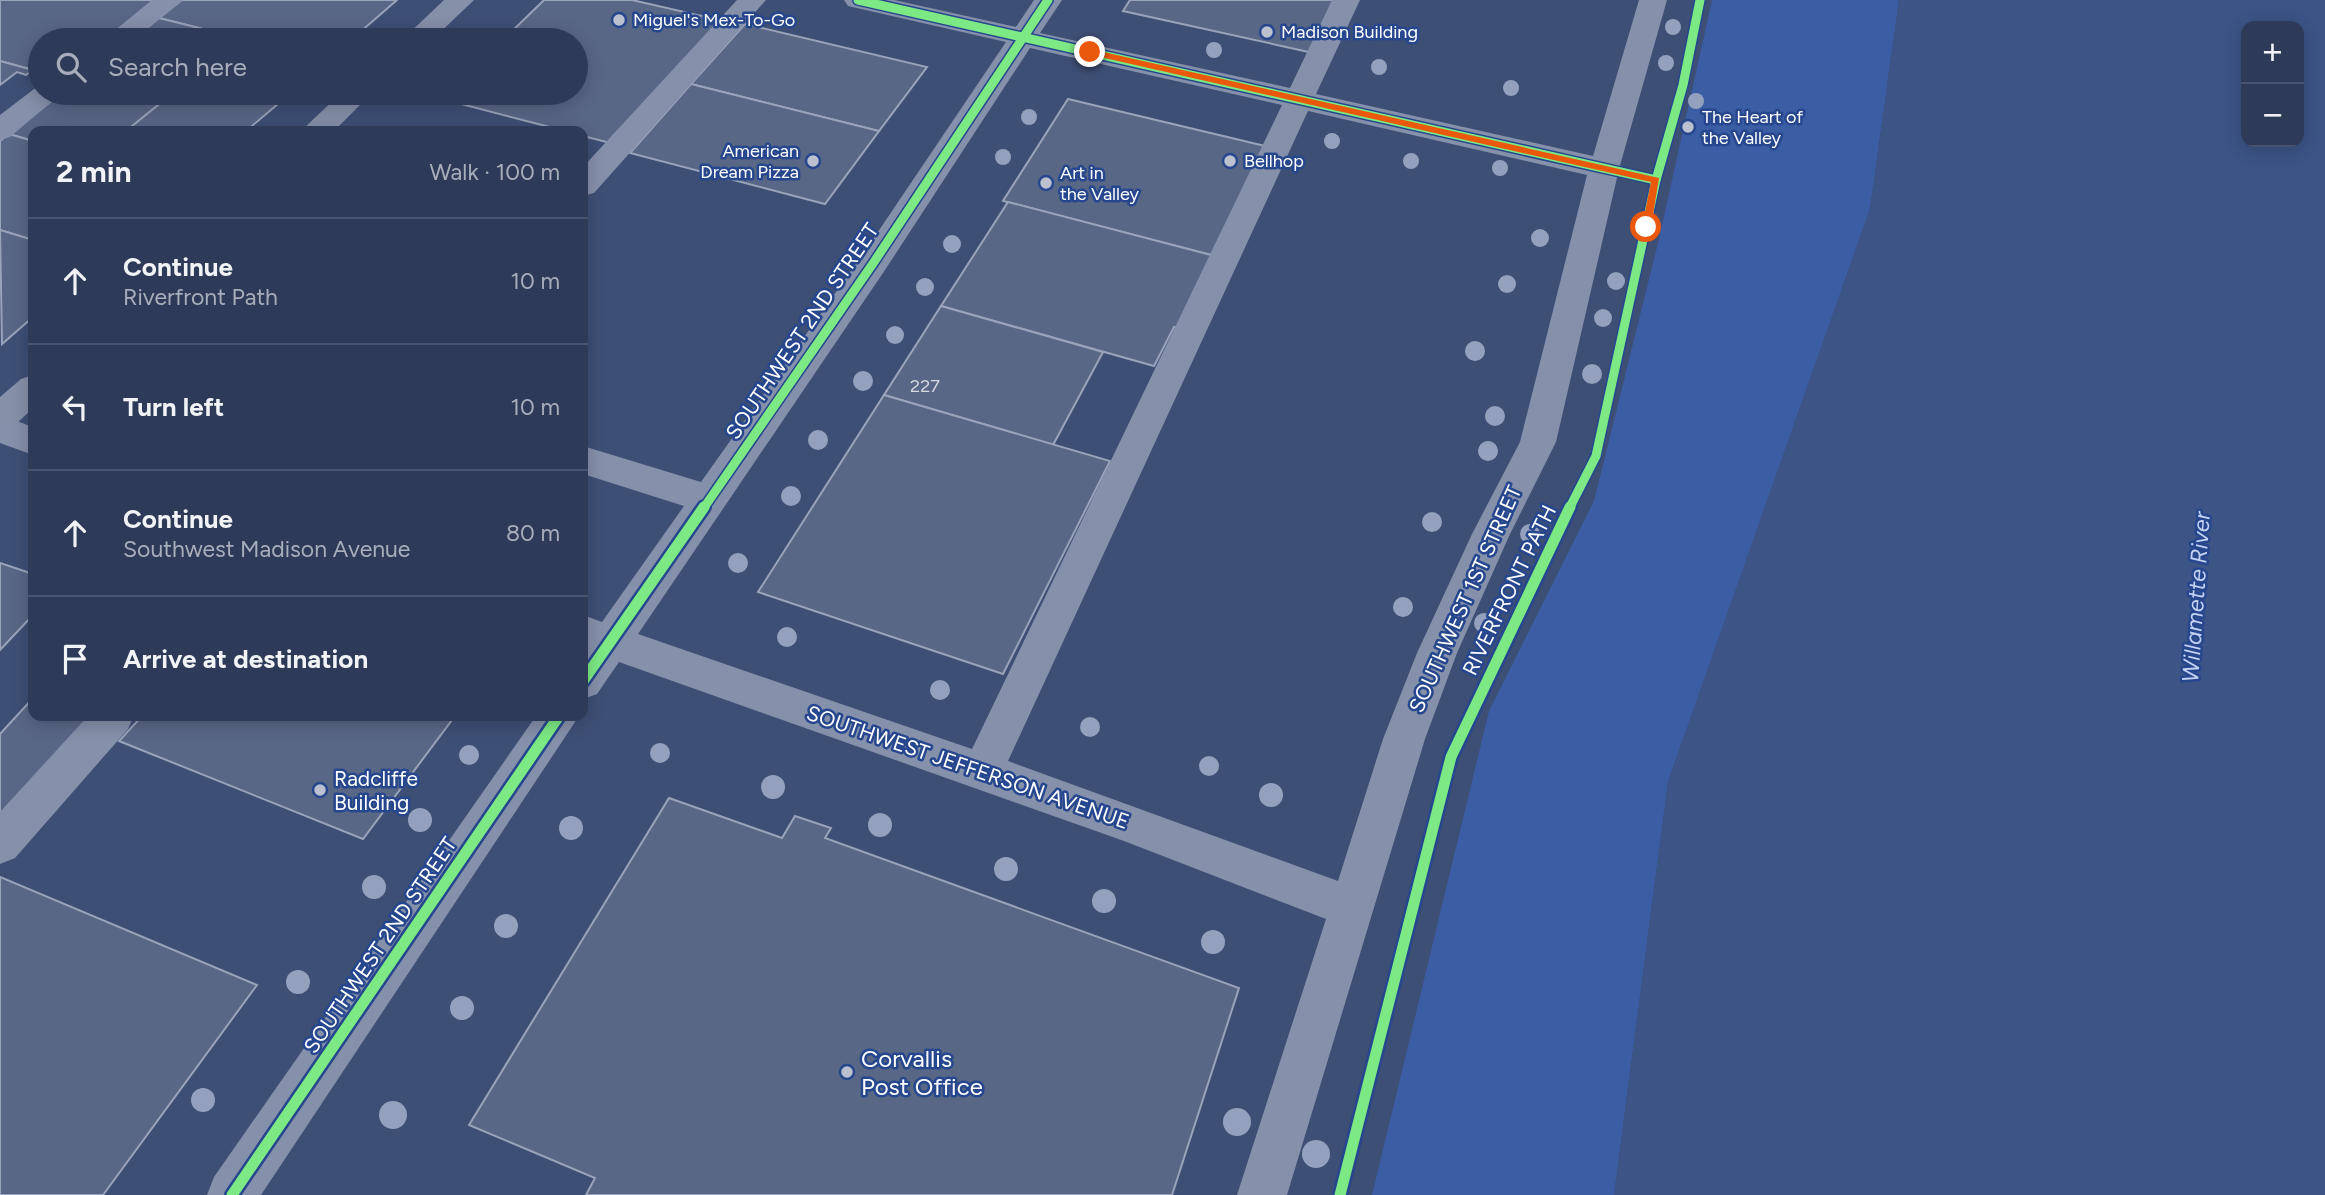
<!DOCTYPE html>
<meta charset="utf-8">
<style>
body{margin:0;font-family:Figtree,sans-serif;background:#3a4661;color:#f1f3f6}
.controls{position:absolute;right:21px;top:21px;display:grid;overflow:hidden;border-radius:14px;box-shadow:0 4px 18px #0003}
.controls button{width:63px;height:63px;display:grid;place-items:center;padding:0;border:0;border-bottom:2px solid #49556e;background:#2e3b58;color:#f1f3f6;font:35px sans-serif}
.stop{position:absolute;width:21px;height:21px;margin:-16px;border:5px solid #ea580c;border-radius:50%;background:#fff}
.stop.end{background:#ea580c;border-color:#fff;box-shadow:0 2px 7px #0008}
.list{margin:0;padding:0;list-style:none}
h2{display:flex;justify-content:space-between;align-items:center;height:91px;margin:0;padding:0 28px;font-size:30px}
h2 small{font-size:23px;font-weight:400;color:#a7adba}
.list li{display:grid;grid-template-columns:46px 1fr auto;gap:21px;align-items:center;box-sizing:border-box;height:126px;padding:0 28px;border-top:2px solid #49556e}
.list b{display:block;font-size:26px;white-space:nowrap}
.list p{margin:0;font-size:23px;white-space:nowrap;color:#a7adba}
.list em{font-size:23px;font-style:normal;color:#a7adba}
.icon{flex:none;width:38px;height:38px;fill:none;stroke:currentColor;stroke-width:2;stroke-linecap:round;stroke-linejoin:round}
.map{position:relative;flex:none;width:2325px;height:1195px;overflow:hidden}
.search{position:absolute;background:#2e3b58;box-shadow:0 4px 18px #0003;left:28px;top:28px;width:560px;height:77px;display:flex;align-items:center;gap:18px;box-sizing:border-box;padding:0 24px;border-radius:38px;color:#a7adba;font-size:26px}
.panel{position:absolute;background:#2e3b58;box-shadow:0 4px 18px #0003;left:28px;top:126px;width:560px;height:595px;border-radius:14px}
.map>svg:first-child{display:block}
</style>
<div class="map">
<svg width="2325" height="1195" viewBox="0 0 2325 1195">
<rect width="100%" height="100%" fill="#3e4f76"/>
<path fill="#3b5da3" d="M1712,0H1899L1870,209L1668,782L1614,1195H1372L1489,711L1594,501L1658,243Z"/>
<path fill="#3c5486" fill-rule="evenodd" d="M1899,0H2325V1195H1614L1668,782L1870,209ZM2246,26H2299V142H2246Z"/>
<g fill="#596786" stroke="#99a3b9" stroke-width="2">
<path d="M0,0H164L111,40H40V72L0,61Z"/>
<path d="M182,0H397L351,40H246L159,18Z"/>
<path d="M544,0H632L724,21L614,144L583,136V131H565L442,99L448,93H576V40H503Z"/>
<path d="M1130,0H1334L1309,52L1123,11Z"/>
<path d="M159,18L239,38L130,40Z"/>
<path d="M745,24L927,67L879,131L691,84Z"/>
<path d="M0,61L33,70L26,75L17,72L0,85Z"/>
<path d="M691,84L879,131L825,204L630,153Z"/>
<path d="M62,93H173L126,131H33V141L9,134Z"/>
<path d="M173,93H291L246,131H126Z"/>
<path d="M1068,99L1265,146L1211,255L1003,201Z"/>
<path d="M9,134L33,141V240L0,230V141Z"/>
<path d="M1008,202L1211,255L1182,329L1174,327L1154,366L941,306Z"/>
<path d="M0,230L33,240V317L2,344Z"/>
<path d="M941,306L1103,352L1053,445L884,395Z"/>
<path d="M884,395L1110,461L1003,674L758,592Z"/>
<path d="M0,563L33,574V615L0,650Z"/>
<path d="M33,698V716H95L0,824V734Z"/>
<path d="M142,716H455L363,839L119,741Z"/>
<path d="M669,798L782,838L795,816L831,828L825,838L1239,988L1172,1195H586L595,1178L469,1125Z"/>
<path d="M0,877L257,985L103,1195H0Z"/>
</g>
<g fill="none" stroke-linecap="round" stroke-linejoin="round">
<g fill="#8590aa" fill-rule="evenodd">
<path d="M152,0H183L134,40H103Z"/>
<path d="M737,0H766L594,193L583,196V167Z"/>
<path d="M844,0H894L1016,27L1034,0H1062L1040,33L1290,88L1332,0H1360L1316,94L1593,156L1639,0H1667L1619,169L1556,442L1510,534L1457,653L1425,739L1287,1195H1237L1326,919L1124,841L619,662L597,694L583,699V615L602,622L684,506L583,474V446L701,482L863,254L1006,42L848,6ZM1030,48L1282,105L972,749L638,634L885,270ZM1308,111L1587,175L1520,442L1472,534L1417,653L1383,739L1338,881L1008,761Z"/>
<path d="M38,86H40V93H62L10,137L0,140V115Z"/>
<path d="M0,415L33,427V455L0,443Z"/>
<path d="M88,716H134L128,729L15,858L0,864V812Z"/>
<path d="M536,716H579L261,1195H207L214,1177Z"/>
</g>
<g fill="#8590a9" fill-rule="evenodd">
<path d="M444,0H474L432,40H402Z"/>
<path d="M341,93H372L334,131H301Z"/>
<path d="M33,375V408L12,428L0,432V397L21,379Z"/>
</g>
<g stroke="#26468e" stroke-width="12">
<g id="cycleway-far1">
<path d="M858,0L1656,180"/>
<path d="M703,509L874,262L1048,0"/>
<path d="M1569,509L1596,456L1656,180L1683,85L1700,0"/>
</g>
</g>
<g stroke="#26468e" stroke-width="16">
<g id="cycleway">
<path d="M583,681L704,507"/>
<path d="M232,1195L559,716"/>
<path d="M1340,1195L1451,757L1570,507"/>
</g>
</g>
<use href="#cycleway-far1" stroke="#7ce984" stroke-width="9"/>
<use href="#cycleway" stroke="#7ce984" stroke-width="11"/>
</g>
<g fill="#94a1be">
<circle cx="1673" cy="27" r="8"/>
<circle cx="1214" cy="50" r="8"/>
<circle cx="1666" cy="63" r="8"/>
<circle cx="1379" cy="67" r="8"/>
<circle cx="1511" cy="88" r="8"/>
<circle cx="1696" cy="101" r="8"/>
<circle cx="1029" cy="117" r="8"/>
<circle cx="1332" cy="141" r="8"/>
<circle cx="1003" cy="157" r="8"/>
<circle cx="1411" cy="161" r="8"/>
<circle cx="1500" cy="168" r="8"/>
<circle cx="1540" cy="238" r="9"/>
<circle cx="952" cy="244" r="9"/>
<circle cx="1616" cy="281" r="9"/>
<circle cx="1507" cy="284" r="9"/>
<circle cx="925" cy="287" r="9"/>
<circle cx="1603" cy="318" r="9"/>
<circle cx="895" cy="335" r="9"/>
<circle cx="1475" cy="351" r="10"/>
<circle cx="1592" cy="374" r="10"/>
<circle cx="863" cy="381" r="10"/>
<circle cx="1495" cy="416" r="10"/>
<circle cx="818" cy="440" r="10"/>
<circle cx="1488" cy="451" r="10"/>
<circle cx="791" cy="496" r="10"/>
<circle cx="1432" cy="522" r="10"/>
<circle cx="1530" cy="534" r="10"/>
<circle cx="738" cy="563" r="10"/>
<circle cx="1403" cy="607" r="10"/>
<circle cx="1484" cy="623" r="10"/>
<circle cx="787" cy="637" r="10"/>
<circle cx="940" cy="690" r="10"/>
<circle cx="1090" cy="727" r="10"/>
<circle cx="660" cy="753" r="10"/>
<circle cx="469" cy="755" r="10"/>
<circle cx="1209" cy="766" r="10"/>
<circle cx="773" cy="787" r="12"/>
<circle cx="1271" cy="795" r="12"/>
<circle cx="420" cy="820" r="12"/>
<circle cx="880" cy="825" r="12"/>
<circle cx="571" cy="828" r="12"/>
<circle cx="1006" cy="869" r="12"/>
<circle cx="374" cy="887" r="12"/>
<circle cx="1104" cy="901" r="12"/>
<circle cx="506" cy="926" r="12"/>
<circle cx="1213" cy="942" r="12"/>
<circle cx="298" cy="982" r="12"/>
<circle cx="462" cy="1008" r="12"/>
<circle cx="203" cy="1100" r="12"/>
<circle cx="393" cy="1115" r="14"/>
<circle cx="1237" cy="1122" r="14"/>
<circle cx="1316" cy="1154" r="14"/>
</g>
<path fill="#ea580c" d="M1090,49L1659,178L1651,227L1646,230L1642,227L1651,182L1087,54Z"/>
<g fill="#bbc1cf" stroke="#26468e" stroke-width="2.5">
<circle cx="619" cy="20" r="7"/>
<circle cx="1267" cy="32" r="7"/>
<circle cx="1688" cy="127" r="7"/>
<circle cx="813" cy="161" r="7"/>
<circle cx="1230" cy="161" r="7"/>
<circle cx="1046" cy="183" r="7"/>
<circle cx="320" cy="790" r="7"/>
<circle cx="847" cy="1072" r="7"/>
</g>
<g text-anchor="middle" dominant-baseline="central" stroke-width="5" stroke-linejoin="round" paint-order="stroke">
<g font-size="18" fill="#fff" stroke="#26468e" text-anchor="start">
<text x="633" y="20">Miguel's Mex-To-Go</text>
<text x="1281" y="32">Madison Building</text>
<text x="1702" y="117">The Heart of<tspan x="1702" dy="21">the Valley</tspan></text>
<text x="799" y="151" text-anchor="end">American<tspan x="799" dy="21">Dream Pizza</tspan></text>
<text x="1244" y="161">Bellhop</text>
<text x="1060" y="173">Art in<tspan x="1060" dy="21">the Valley</tspan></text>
</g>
<g font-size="18" fill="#d6d9e1">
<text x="925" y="386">227</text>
</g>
<g font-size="21" fill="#fff" stroke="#26468e">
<text transform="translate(802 331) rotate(-56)">SOUTHWEST 2ND STREET</text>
<text transform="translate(1509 590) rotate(-64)">RIVERFRONT PATH</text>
<text transform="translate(1465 599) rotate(-66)">SOUTHWEST 1ST STREET</text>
<text transform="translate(968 767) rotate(19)">SOUTHWEST JEFFERSON AVENUE</text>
<text transform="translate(380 945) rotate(-56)">SOUTHWEST 2ND STREET</text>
</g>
<g font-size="21" fill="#fff" stroke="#26468e" text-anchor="start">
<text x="334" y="778">Radcliffe<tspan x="334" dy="24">Building</tspan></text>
</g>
<g font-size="23" font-style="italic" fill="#c2d2f2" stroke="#26468e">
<text transform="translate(2196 597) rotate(-86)">Willamette River</text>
</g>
<g font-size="24" fill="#fff" stroke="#26468e" text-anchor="start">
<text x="861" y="1058">Corvallis<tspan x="861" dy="28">Post Office</tspan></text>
</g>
</g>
</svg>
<div class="controls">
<button>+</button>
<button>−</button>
</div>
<div class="stop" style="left:1646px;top:227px"></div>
<div class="stop end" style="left:1090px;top:52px"></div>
<div class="search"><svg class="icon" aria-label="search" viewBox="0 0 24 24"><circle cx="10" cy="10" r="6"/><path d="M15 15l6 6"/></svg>Search here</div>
<section class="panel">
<h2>2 min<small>Walk · 100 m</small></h2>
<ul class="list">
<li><svg class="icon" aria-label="ahead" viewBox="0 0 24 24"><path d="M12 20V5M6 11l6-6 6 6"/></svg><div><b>Continue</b><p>Riverfront Path</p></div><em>10 m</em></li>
<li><svg class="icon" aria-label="left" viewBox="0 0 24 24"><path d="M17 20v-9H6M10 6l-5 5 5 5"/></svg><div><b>Turn left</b></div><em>10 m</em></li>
<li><svg class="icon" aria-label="ahead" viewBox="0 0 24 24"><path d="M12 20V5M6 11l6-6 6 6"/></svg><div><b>Continue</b><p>Southwest Madison Avenue</p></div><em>80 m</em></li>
<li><svg class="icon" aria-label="arrive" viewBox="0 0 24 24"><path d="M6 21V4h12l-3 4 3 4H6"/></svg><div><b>Arrive at destination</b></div></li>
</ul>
</section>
</div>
